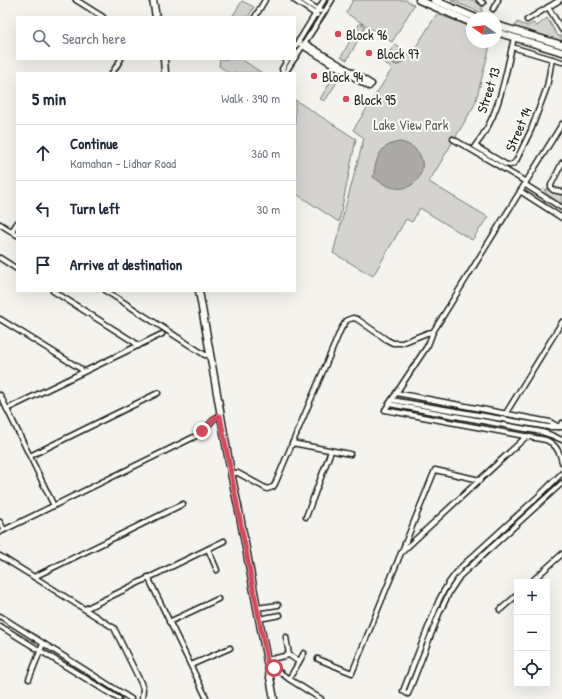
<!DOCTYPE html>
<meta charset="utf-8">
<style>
body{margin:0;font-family:"Patrick Hand",sans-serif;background:#f2f2f3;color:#1f2937}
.controls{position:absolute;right:12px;bottom:12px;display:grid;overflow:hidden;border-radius:0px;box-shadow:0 4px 16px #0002}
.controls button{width:36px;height:36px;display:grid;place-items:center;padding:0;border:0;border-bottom:1px solid #e0e1e3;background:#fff;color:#1f2937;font:20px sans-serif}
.compass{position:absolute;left:466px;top:12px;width:36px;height:36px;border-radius:50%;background:#fff;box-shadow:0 4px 16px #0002;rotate:284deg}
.stop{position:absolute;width:12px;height:12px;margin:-9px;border:3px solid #d1495b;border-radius:50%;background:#fff}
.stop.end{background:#d1495b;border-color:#fff;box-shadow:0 1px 4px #0008}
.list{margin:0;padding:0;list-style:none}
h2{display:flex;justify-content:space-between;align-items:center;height:52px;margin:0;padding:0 16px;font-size:17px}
h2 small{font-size:13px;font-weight:400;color:#747a83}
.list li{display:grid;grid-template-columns:26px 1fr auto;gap:12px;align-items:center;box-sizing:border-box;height:56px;padding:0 16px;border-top:1px solid #e0e1e3}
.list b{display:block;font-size:15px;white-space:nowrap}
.list p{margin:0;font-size:13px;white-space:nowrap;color:#747a83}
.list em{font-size:13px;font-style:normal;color:#747a83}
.icon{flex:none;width:22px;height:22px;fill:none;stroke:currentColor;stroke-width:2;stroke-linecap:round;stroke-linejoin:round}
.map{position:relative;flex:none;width:562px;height:699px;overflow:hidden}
.search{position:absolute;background:#fff;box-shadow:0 4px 16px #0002;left:16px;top:16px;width:280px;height:44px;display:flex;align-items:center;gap:10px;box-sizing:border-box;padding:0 14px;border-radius:0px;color:#747a83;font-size:15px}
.panel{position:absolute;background:#fff;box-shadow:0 4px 16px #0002;left:16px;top:72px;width:280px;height:220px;border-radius:0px}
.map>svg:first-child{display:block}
</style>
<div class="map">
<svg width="562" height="699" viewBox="0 0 562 699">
<rect width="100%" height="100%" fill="#f4f3ee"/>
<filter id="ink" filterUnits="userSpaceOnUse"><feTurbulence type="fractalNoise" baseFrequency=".025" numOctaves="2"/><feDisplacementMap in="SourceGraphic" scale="8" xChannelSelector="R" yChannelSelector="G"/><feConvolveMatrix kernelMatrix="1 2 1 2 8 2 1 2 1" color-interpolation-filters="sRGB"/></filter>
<g filter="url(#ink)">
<g fill="#d4d3cf" stroke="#787876">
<path d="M353,0H406L414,5L392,42L346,13Z"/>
<path d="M450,0H472L482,5V13Z"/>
<path d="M242,1L254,7L248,17H232Z"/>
<path d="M437,14L472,27V42H491L475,104L429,182L488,217L472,240L420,208L412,222L406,219L373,276L333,253L364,138L353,130L392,69L383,62L395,44L410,56Z"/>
<path d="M547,18L558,36H562V42L515,27L517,22L527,26L533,23L537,26Z"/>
<path d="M360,23L365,27L347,60L341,57Z"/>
<path d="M220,59H241L262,73H229L219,66Z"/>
<path d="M337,71L342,74L325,101L320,99Z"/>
<path d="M295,100L356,139L339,222L295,193Z"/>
<path d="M544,189L562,194V204L547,195Z"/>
</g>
<g fill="#abaaa6" stroke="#72716f">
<circle cx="397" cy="59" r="6"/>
<path d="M400,142C436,149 424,193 395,188C387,187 379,181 373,177C377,158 378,145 400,142Z"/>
</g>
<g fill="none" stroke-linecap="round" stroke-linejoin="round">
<g stroke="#1c1c1c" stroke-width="7">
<g id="street">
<path d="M76,0L103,17"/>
<path d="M294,0L317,15"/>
<path d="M303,0L320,11"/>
<path d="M479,0L483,3"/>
<path d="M548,7L562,30"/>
<path d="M493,9L498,0"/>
<path d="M255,17L265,0"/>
<path d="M527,20L560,0"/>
<path d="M514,38C505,75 500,116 475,146L505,164C510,166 513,165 516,161L531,130L547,87L552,59"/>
<path d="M299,40V42L301,45L369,87L372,84L305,43"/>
<path d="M295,47L324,0"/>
<path d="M512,47L562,62"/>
<path d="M295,58L332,0"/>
<path d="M112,73L121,59"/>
<path d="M283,73L282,69L288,59"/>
<path d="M285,73L294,59"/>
<path d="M453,139L526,182"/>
<path d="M562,163L551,185V188L553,190L562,192"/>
<path d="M524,184L562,208"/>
<path d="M520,191L562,218"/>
<path d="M0,224L17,235"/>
<path d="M12,231L17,223"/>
<path d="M0,258L17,269"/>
<path d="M53,291L134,342L138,346"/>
<path d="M106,291L205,355H210"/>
<path d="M0,319L81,369L83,372"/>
<path d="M433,332L428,345L385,410L546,440C556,444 560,452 562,462"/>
<path d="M396,393L550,422L559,427L562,423"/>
<path d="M0,395L7,409"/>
<path d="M392,400L548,427H562"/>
<path d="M389,404L542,432L551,435L562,440"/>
<path d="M506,413L562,322"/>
<path d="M292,443L350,454"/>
<path d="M30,456L158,393"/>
<path d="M231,473H238L267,489L273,487L275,484L341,329L347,320L353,318L357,319L387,340L393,343H402L427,333L433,332L562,124"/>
<path d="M562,473L542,493L462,566C453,576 445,587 439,600L403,691L408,694L439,614L450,591L460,576L562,483"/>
<path d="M54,506L7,409L162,334"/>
<path d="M306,517L331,451"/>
<path d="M0,522L4,530"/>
<path d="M0,532L194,437L203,431L215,418L220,416"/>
<path d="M208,549L217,570"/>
<path d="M402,551L435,470L480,480"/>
<path d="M0,556L34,577L114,628L141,683L143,689L142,699"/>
<path d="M34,577L183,504"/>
<path d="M148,577L206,697"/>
<path d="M531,582L562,554"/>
<path d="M257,608L278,605"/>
<path d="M85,609L224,541"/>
<path d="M500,610L517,595"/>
<path d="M0,616L131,699"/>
<path d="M259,619L280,615"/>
<path d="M169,622L218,599"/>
<path d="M0,626L119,699"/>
<path d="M286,637L289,655"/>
<path d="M318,659L352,673L401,553L418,537L527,436"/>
<path d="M267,660L289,655L299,662L289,679L274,668L269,669"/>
<path d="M299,662L304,653"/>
<path d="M191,665L230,648"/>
<path d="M29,679L43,644"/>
<path d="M289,679L321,699"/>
</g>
</g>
<g stroke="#1c1c1c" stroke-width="9">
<g id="secondary">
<path d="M153,0L156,17"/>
<path d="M419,0L472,23"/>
<path d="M434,0L476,18"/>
<path d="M496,25L562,45"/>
<path d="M496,32L562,52"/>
<path d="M164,59L165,73"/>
<path d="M199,291L231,473L239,511L274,699"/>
</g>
</g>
<use href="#street" stroke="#fdfcf7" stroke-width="4"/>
<use href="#secondary" stroke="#fdfcf7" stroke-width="6"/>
</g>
</g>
<g fill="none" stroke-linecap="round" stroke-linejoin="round" filter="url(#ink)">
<path stroke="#d1495b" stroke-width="5" d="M202,431L215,418L220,416L267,660L269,669L274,668"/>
</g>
<g fill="#d1495b" stroke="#fdfcf7" stroke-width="1.5">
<circle cx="338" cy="34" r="4"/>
<circle cx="369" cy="53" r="4"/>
<circle cx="314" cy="76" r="4"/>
<circle cx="346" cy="99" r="4"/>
</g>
<g text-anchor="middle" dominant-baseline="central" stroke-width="4" stroke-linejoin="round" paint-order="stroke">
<g font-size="14" fill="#1c1c1c" stroke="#fdfcf7" text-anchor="start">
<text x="346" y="34">Block 96</text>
<text x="377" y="53">Block 97</text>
<text x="322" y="76">Block 94</text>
<text x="354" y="99">Block 95</text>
</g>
<g font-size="14" fill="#1c1c1c" stroke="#fdfcf7">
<text transform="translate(488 90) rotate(-72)">Street 13</text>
<text transform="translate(518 129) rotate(-67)">Street 14</text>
</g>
<g font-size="14" fill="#5c5c5b" stroke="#fdfcf7">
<text x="411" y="124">Lake View Park</text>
</g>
</g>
</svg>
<div class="controls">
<button>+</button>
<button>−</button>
<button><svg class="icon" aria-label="locate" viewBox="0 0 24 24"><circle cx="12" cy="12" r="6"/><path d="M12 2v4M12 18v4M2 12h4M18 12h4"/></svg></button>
</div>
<svg class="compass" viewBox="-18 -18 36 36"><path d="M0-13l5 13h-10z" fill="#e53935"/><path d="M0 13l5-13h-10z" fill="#747a83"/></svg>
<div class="stop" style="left:274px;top:668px"></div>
<div class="stop end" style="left:202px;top:431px"></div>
<div class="search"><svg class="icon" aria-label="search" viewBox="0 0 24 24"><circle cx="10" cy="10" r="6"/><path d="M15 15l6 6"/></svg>Search here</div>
<section class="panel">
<h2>5 min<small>Walk · 390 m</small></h2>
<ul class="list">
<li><svg class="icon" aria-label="ahead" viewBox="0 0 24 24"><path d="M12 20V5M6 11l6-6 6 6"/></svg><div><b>Continue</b><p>Kamahan - Lidhar Road</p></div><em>360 m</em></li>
<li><svg class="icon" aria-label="left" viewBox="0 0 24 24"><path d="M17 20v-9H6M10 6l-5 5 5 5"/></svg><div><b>Turn left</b></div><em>30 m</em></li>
<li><svg class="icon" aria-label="arrive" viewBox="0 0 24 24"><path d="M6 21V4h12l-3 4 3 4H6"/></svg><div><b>Arrive at destination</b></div></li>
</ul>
</section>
</div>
